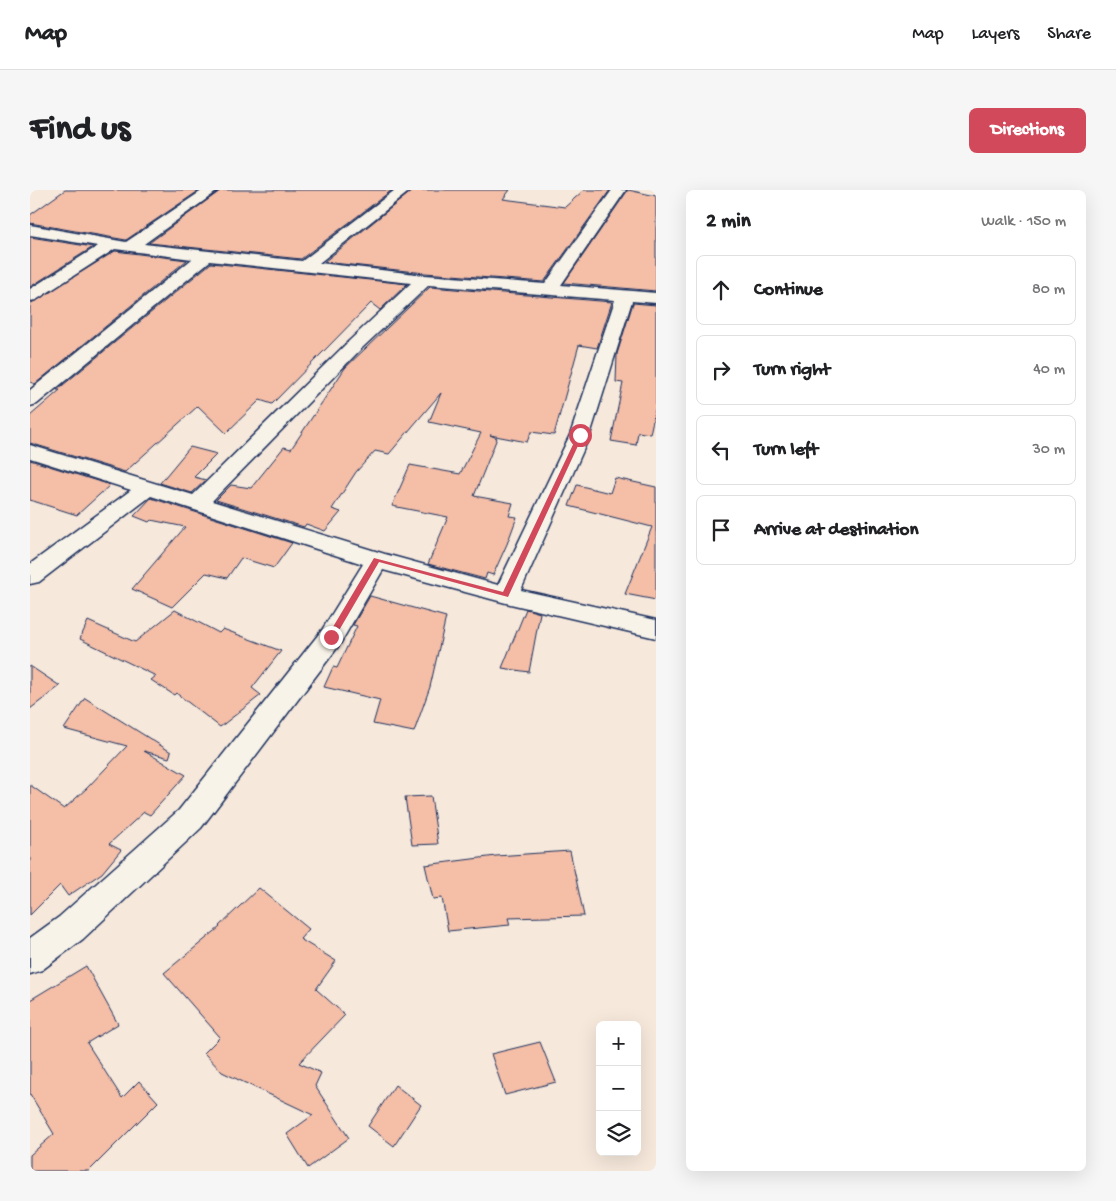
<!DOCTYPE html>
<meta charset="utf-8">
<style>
body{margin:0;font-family:"Gochi Hand",sans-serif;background:#f6f6f6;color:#202124}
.controls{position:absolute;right:15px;bottom:15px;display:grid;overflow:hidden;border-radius:8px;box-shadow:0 5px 20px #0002}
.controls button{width:45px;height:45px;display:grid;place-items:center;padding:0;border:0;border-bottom:1px solid #e0e0e0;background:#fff;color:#202124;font:25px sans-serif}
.stop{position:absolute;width:15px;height:15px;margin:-11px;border:4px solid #d1495b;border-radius:50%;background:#fff}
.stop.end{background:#d1495b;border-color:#fff;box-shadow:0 1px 5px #0008}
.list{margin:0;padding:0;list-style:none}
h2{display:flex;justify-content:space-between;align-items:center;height:65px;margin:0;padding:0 20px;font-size:21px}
h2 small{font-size:16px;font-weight:400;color:#757577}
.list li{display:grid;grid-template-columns:32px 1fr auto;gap:15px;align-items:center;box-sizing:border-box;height:70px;margin:0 10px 10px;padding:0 10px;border:1px solid #e0e0e0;border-radius:8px}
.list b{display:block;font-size:19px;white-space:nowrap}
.list em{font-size:16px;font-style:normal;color:#757577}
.icon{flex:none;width:28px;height:28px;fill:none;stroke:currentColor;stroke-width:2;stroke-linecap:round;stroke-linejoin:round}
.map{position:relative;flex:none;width:626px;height:981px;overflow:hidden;border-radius:8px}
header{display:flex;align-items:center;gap:30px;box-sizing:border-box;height:70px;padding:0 25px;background:#fff;border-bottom:1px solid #e0e0e0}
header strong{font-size:24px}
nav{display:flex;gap:28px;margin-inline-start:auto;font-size:18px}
.intro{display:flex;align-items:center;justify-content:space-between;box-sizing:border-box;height:120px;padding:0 30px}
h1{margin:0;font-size:35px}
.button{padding:12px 22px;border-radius:8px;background:#d1495b;color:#fff;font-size:18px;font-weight:700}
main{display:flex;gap:30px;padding:0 30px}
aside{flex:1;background:#fff;border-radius:8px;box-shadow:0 5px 20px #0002}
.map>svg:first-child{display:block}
</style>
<header>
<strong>Map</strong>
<nav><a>Map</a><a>Layers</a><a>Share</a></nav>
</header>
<div class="intro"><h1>Find us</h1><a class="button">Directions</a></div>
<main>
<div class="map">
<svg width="626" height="981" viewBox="0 0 626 981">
<rect width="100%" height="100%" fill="#f6e8db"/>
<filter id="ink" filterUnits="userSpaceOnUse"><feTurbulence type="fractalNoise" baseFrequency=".02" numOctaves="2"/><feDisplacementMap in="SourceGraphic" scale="10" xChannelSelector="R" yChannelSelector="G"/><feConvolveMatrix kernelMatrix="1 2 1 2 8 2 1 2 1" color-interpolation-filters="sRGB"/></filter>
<g filter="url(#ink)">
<g fill="#f4bea7" stroke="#1b2f5e">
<path d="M35,0H170L96,50L0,33V25Z"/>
<path d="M191,0H362L271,69L119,53Z"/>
<path d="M383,0H480L473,9L535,17L554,0H580L514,92L395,83L294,72Z"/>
<path d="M598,0L626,6V101L534,93Z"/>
<path d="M0,47L63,57L0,97Z"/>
<path d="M85,61L157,70L5,194L0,192V114Z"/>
<path d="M181,73L377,94L350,120L341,113L242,214L230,210L196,243L168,216L95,282L0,253V226L30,200H27Z"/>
<path d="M400,97L582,112L567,158L549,155L524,245L501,242L497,252L460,245L467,248L444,306L483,313L479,326L487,327L477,354L463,385L457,383L455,389L398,374L418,327L362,316L380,275L430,284L451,243L399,232L411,203L359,264L345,261L326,282L302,319L311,322L295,341L276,334L274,337L186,310L201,295L221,298L254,257L261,259L315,178Z"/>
<path d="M603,113L626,115V216L620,244L608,242L606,255L581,251L593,193L586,192L587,164Z"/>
<path d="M160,257L187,264L164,287L176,290L162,303L130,293Z"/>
<path d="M0,270L80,295L47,325L0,310Z"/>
<path d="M585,288L626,297V410L595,404L622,337L539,316L547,295L580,303Z"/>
<path d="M121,308L262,353L244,378L211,368L197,388L176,383L142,417L102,399L155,337L121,330L119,332L104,326Z"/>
<path d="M340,406L416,427L400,497L384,542L343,534L350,510L294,497L303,477L307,478L327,436L323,435Z"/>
<path d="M496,419L510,423L499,482L472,478Z"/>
<path d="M145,420L189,443L193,439L251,461L222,498L231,505L190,537L146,503L144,505L121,490L126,486L50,449L58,431L105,452Z"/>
<path d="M0,476L30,496L0,519Z"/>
<path d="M55,508L141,562L139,568L114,561L156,585L120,625L114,622L79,654L91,660L72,683L38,706L30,695L0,725V595L34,619L57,598L97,556L34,539Z"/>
<path d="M401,606L408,654L382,655L375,607Z"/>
<path d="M540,661L554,726L478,728L480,735L418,741L412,708L403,709L395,675L466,666Z"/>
<path d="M229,698L279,739L270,749L306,771L286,799L315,825L269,873L291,883L285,896L319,948L278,978L257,944L283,925L192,882L174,863L190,847L134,783L190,737L189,736Z"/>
<path d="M56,776L88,834L57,853L92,908L109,891L128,912L59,981H0V965L24,944L0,904V810Z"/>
<path d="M510,852L526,892L475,905L461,864Z"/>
<path d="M365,895L391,915L364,956L338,936Z"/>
</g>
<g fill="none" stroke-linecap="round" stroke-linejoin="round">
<g stroke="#1b2f5e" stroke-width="3">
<path id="minor" d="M173,0H189L114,54L272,71L365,0H381L289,73L395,85L515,94L582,0H596L531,95L626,103V113L602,111L560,245L491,400L626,430V448L476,413L353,380L310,454L171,638L53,749L12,780L0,784V748L29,727L149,620L292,440L333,374L121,306L9,392L0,394V374L101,300L0,268V255L163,305L319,151L381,93L180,71L7,214L0,216V200L162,69L85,59L6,110L0,111V99L68,56L0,45V35L96,52ZM399,95L585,110L540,245L468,395L355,364L182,311L331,159Z"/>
</g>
<use href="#minor" fill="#f7f3e8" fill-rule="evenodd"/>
</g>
</g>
<path fill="#d1495b" d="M548,244L553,245L478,407L349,372L304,449H298L297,447L344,368L473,402Z"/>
</svg>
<div class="controls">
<button>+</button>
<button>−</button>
<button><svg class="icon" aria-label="layers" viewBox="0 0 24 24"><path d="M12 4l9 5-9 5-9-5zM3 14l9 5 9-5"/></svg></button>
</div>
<div class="stop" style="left:550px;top:245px"></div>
<div class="stop end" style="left:301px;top:447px"></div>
</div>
<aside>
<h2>2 min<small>Walk · 150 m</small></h2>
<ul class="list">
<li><svg class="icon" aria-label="ahead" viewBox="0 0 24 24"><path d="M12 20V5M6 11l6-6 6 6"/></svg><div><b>Continue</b></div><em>80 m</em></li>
<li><svg class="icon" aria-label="right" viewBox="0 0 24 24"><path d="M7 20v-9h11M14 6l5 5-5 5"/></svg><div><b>Turn right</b></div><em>40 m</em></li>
<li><svg class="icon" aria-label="left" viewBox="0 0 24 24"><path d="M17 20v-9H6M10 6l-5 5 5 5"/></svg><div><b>Turn left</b></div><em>30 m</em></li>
<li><svg class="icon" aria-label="arrive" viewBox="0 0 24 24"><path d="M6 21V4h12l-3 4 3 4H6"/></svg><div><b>Arrive at destination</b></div></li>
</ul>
</aside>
</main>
